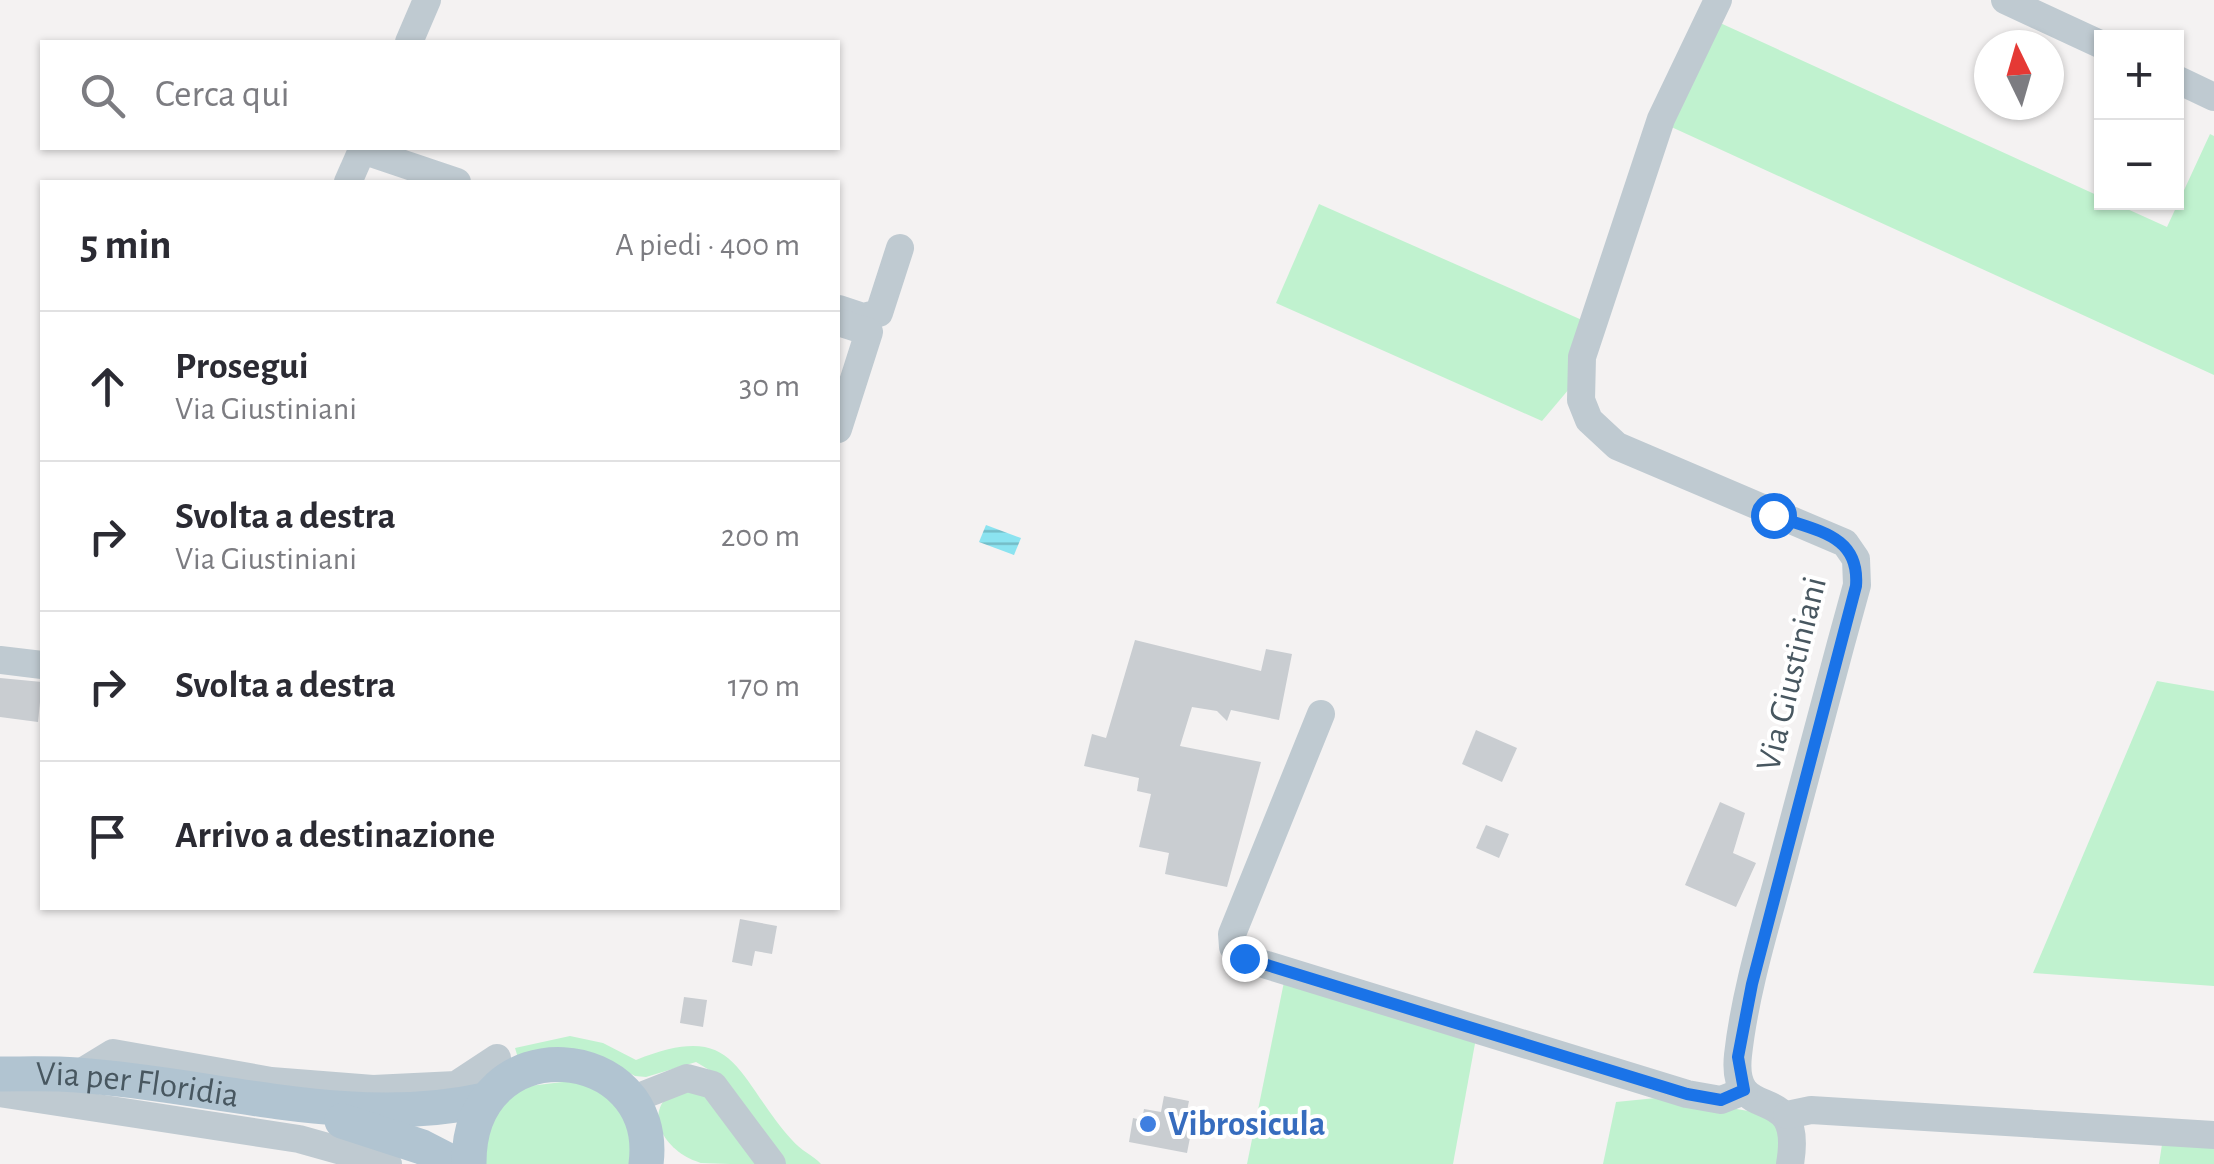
<!DOCTYPE html>
<html lang="it">
<meta charset="utf-8">
<style>
body{margin:0;font-family:"Alegreya Sans",sans-serif;background:#f2f2f3;color:#2b2b33}
.controls{position:absolute;right:30px;top:30px;display:grid;overflow:hidden;border-radius:0px;box-shadow:0 2px 8px #0004}
.controls button{width:90px;height:90px;display:grid;place-items:center;padding:0;border:0;border-bottom:2px solid #e1e1e2;background:#fff;color:#2b2b33;font:50px sans-serif}
.compass{position:absolute;left:1974px;top:30px;width:90px;height:90px;border-radius:50%;background:#fff;box-shadow:0 2px 8px #0004;rotate:355deg}
.stop{position:absolute;width:30px;height:30px;margin:-22px;border:8px solid #1a73e8;border-radius:50%;background:#fff}
.stop.end{background:#1a73e8;border-color:#fff;box-shadow:0 2px 10px #0008}
.list{margin:0;padding:0;list-style:none}
h2{display:flex;justify-content:space-between;align-items:center;height:130px;margin:0;padding:0 40px;font-size:42px}
h2 small{font-size:32px;font-weight:400;color:#7c7c81}
.list li{display:grid;grid-template-columns:65px 1fr auto;gap:30px;align-items:center;box-sizing:border-box;height:150px;padding:0 40px;border-top:2px solid #e1e1e2}
.list b{display:block;font-size:38px;white-space:nowrap}
.list p{margin:0;font-size:32px;white-space:nowrap;color:#7c7c81}
.list em{font-size:32px;font-style:normal;color:#7c7c81}
.icon{flex:none;width:55px;height:55px;fill:none;stroke:currentColor;stroke-width:2;stroke-linecap:round;stroke-linejoin:round}
.map{position:relative;flex:none;width:2214px;height:1164px;overflow:hidden}
.search{position:absolute;background:#fff;box-shadow:0 2px 8px #0004;left:40px;top:40px;width:800px;height:110px;display:flex;align-items:center;gap:25px;box-sizing:border-box;padding:0 35px;border-radius:0px;color:#7c7c81;font-size:38px}
.panel{position:absolute;background:#fff;box-shadow:0 2px 8px #0004;left:40px;top:180px;width:800px;height:730px;border-radius:0px}
.map>svg:first-child{display:block}
</style>
<div class="map">
<svg width="2214" height="1164" viewBox="0 0 2214 1164">
<defs>
<pattern id="water-rules" width="6" height="5" patternUnits="userSpaceOnUse" patternTransform="scale(2.5)"><rect width="6" height="5" fill="#8be3f0"/><path d="M0 2.5h6" fill="none" stroke="#74bbc6"/></pattern>
</defs>
<rect width="100%" height="100%" fill="#f4f2f2"/>
<g fill="#c0f2cf">
<path d="M1718,22L2101,197L2102,202L2114,203L2167,227L2210,134L2214,136V375L1667,125Z"/>
<path d="M1319,204L1582,320L1569,389L1542,421L1276,303Z"/>
<path d="M2157,681L2214,691V986L2033,973Z"/>
<path d="M1285,977L1476,1038L1453,1164H1247Z"/>
<path d="M570,1036L603,1043L636,1060C738,1019 734,1075 792,1140C800,1150 814,1156 821,1164H786L711,1071L696,1062L646,1077L635,1076L593,1053L518,1058L515,1048Z"/>
<path d="M587,1079L629,1119L635,1164H481V1136L513,1088Z"/>
<path d="M676,1090L707,1094L759,1164C741,1164 719,1164 702,1163C668,1155 638,1113 676,1090Z"/>
<path d="M1666,1097L1766,1114L1778,1121L1782,1164H1603L1616,1102Z"/>
<path d="M2163,1138L2214,1141V1164H2159Z"/>
</g>
<path fill="url(#water-rules)" d="M986,525L1021,538L1014,555L979,542Z"/>
<g fill="#c9cdd1">
<path d="M1135,640L1261,671L1266,649L1292,654L1279,720L1231,710L1227,721L1217,711L1192,707L1180,746L1261,762L1227,887L1165,874L1169,853L1139,847L1151,794L1137,791L1139,778L1084,766L1092,734L1106,738Z"/>
<path d="M0,678L42,682L38,722L0,717Z"/>
<path d="M1476,730L1517,748L1502,782L1462,764Z"/>
<path d="M1720,802L1745,813L1733,853L1756,863L1736,907L1685,885Z"/>
<path d="M1486,825L1509,834L1499,858L1476,848Z"/>
<path d="M740,919L777,926L772,954L755,951L752,966L732,962Z"/>
<path d="M684,997L707,1000L703,1027L680,1023Z"/>
<path d="M1164,1096L1189,1101L1187,1111L1195,1112L1187,1153L1129,1142L1133,1118L1142,1120L1144,1109L1161,1112Z"/>
</g>
<g fill="none" stroke-linecap="round" stroke-linejoin="round">
<g stroke="#bfcad1" stroke-width="28">
<path d="M1718,0L1661,119L1582,357L1581,400L1589,420L1617,446L1845,543L1856,559L1857,585C1831,679 1806,773 1781,868C1765,928 1745,992 1738,1055C1730,1130 1805,1075 1790,1164"/>
<path d="M2005,0L2102,45"/>
<path d="M409,42L427,0"/>
<path d="M2176,79L2214,97"/>
<path d="M362,150L457,182"/>
<path d="M348,182L363,148"/>
<path d="M839,309L863,317L879,313L900,248"/>
<path d="M838,322L869,332L838,429"/>
<path d="M0,660L42,665"/>
<path d="M1321,714L1232,934L1233,947L1244,958L1687,1094L1721,1100L1744,1091"/>
<path d="M77,1075L113,1053L271,1081L373,1089L456,1085L497,1058"/>
<path d="M0,1093L299,1139L388,1164"/>
<path d="M631,1100L687,1078L713,1085L772,1164"/>
<path d="M1787,1115L1811,1110L2214,1135"/>
</g>
<g stroke="#b1c4d1" stroke-width="35">
<path id="s1" d="M0,1074C26,1074 52,1073 77,1075C212,1084 349,1130 484,1100"/>
<path d="M342,1121L422,1147L455,1164"/>
<path d="M469,1164C468,1022 662,1041 646,1164"/>
</g>
</g>
<g fill="none" stroke-linecap="round" stroke-linejoin="round">
<path stroke="#1a73e8" stroke-width="12" d="M1244,958L1687,1094L1721,1100L1744,1090L1738,1057L1752,984L1856,586C1860,533 1814,531 1773,515"/>
</g>
<circle fill="#3f7fe0" stroke="#fff" stroke-width="4" cx="1148" cy="1124" r="10"/>
<g text-anchor="middle" dominant-baseline="central" stroke-width="8" stroke-linejoin="round" paint-order="stroke">
<g font-size="35" fill="#485760" stroke="#fff">
<text transform="translate(1792 674) rotate(-76)">Via Giustiniani</text>
<text stroke="none"><textPath href="#s1" startOffset="138">Via per Floridia</textPath></text>
</g>
<g font-size="35" font-weight="bold" fill="#366cbe" stroke="#fff" text-anchor="start">
<text x="1168" y="1124">Vibrosicula</text>
</g>
</g>
</svg>
<div class="controls">
<button>+</button>
<button>−</button>
</div>
<svg class="compass" viewBox="-18 -18 36 36"><path d="M0-13l5 13h-10z" fill="#e53935"/><path d="M0 13l5-13h-10z" fill="#7c7c81"/></svg>
<div class="stop" style="left:1773px;top:515px"></div>
<div class="stop end" style="left:1244px;top:958px"></div>
<div class="search"><svg class="icon" aria-label="search" viewBox="0 0 24 24"><circle cx="10" cy="10" r="6"/><path d="M15 15l6 6"/></svg>Cerca qui</div>
<section class="panel">
<h2>5 min<small>A piedi · 400 m</small></h2>
<ul class="list">
<li><svg class="icon" aria-label="ahead" viewBox="0 0 24 24"><path d="M12 20V5M6 11l6-6 6 6"/></svg><div><b>Prosegui</b><p>Via Giustiniani</p></div><em>30 m</em></li>
<li><svg class="icon" aria-label="right" viewBox="0 0 24 24"><path d="M7 20v-9h11M14 6l5 5-5 5"/></svg><div><b>Svolta a destra</b><p>Via Giustiniani</p></div><em>200 m</em></li>
<li><svg class="icon" aria-label="right" viewBox="0 0 24 24"><path d="M7 20v-9h11M14 6l5 5-5 5"/></svg><div><b>Svolta a destra</b></div><em>170 m</em></li>
<li><svg class="icon" aria-label="arrive" viewBox="0 0 24 24"><path d="M6 21V4h12l-3 4 3 4H6"/></svg><div><b>Arrivo a destinazione</b></div></li>
</ul>
</section>
</div>
